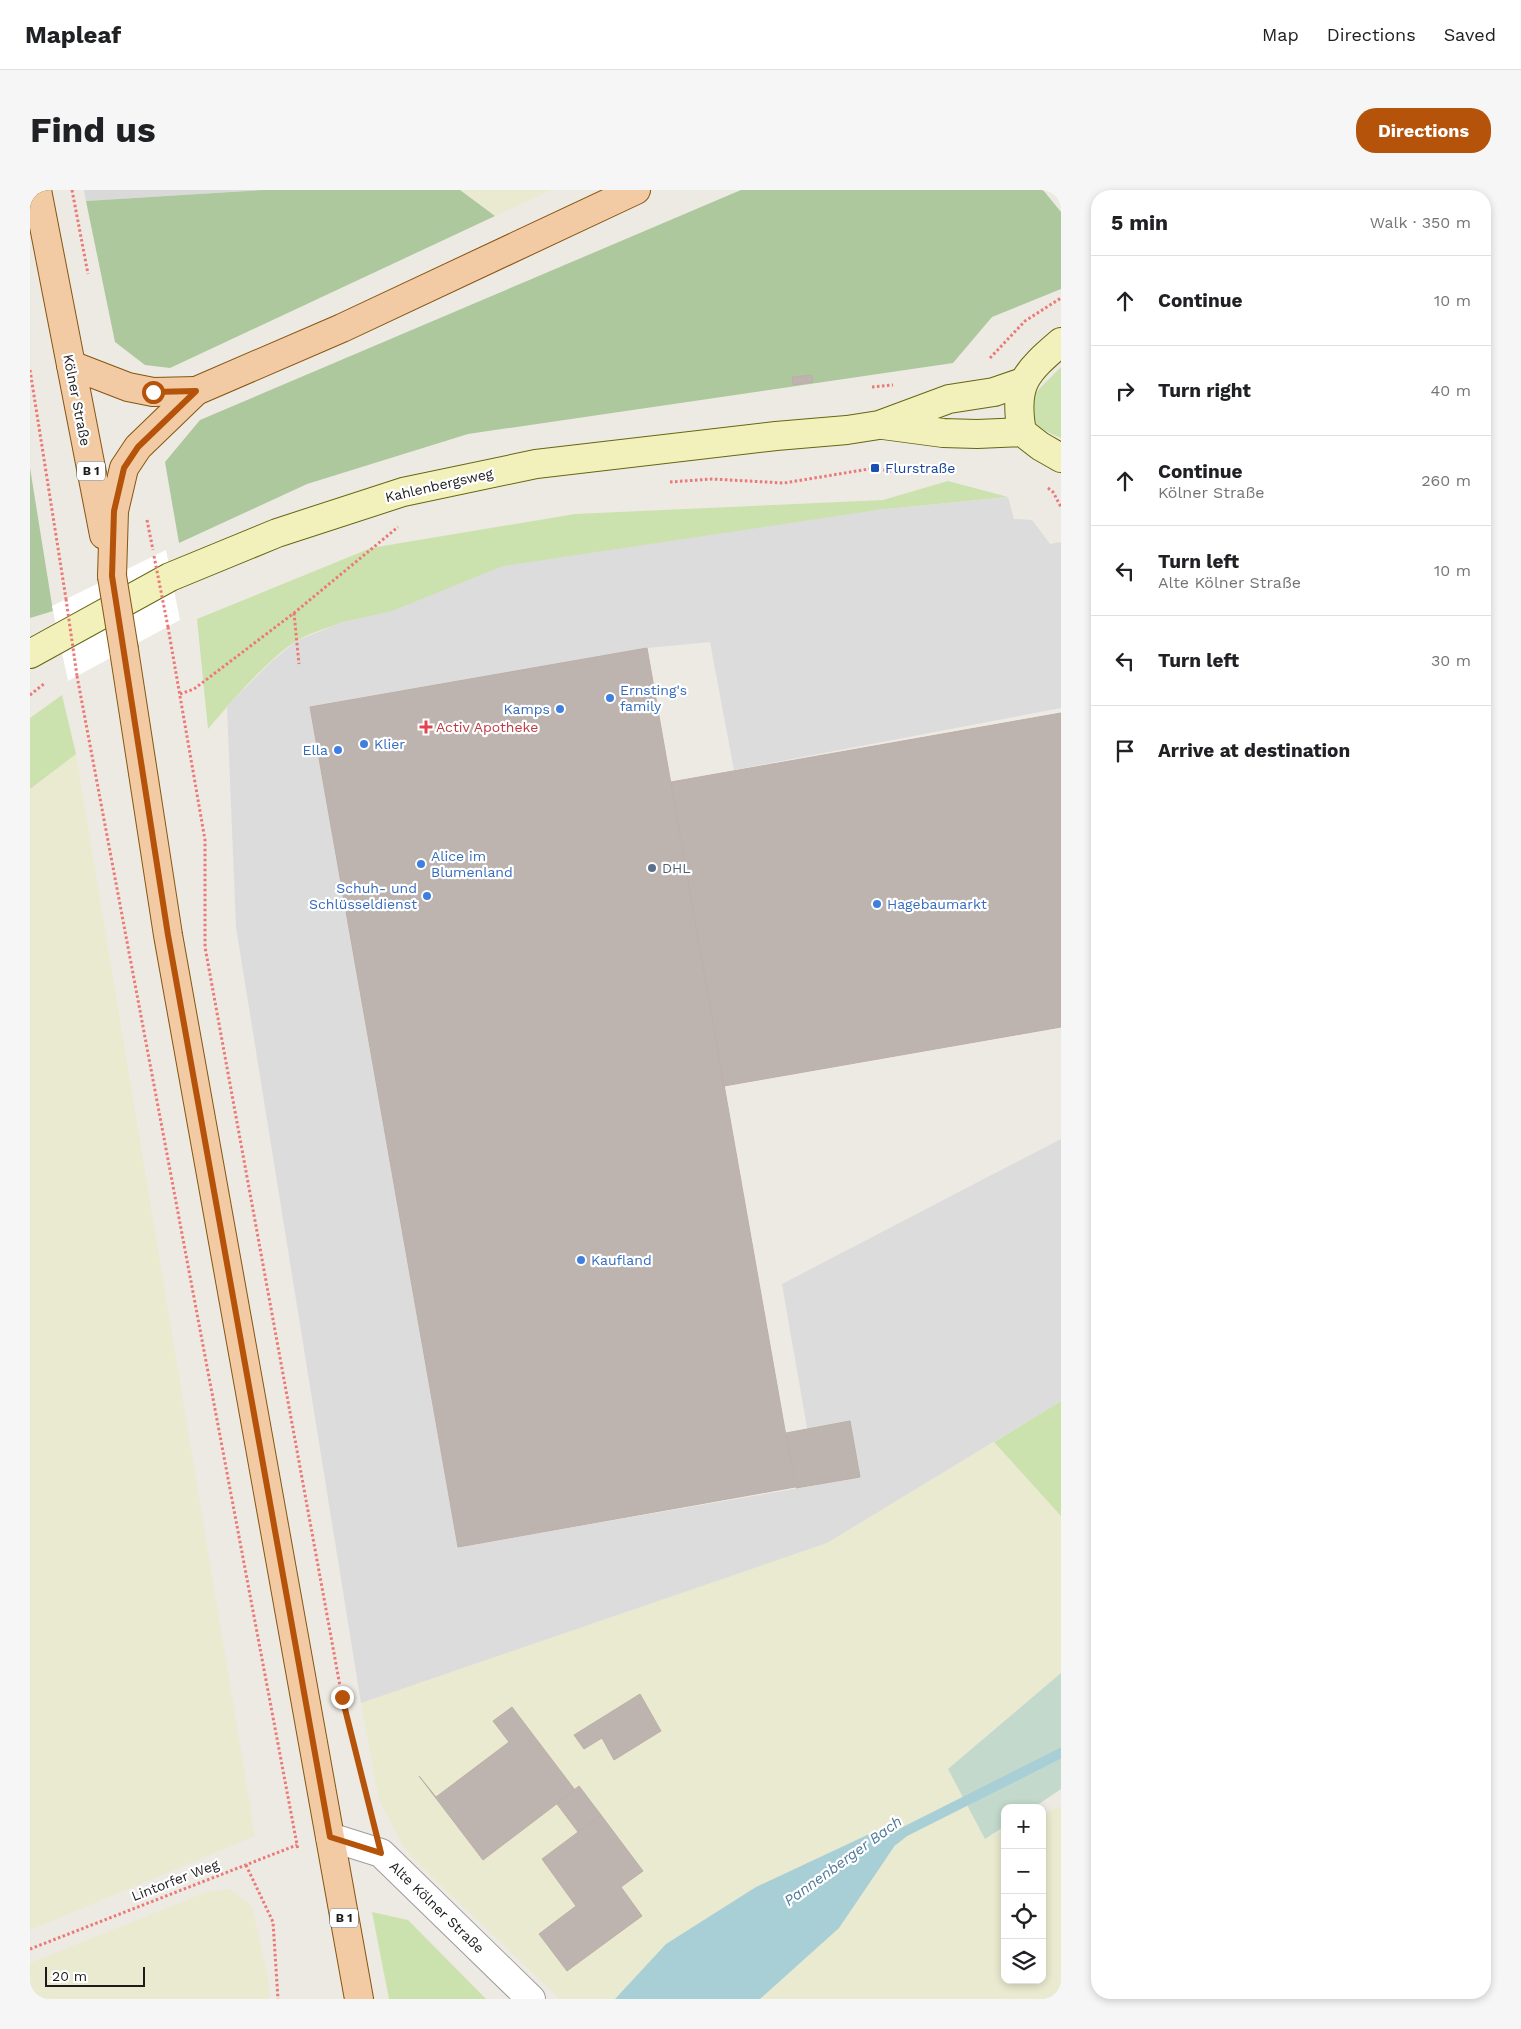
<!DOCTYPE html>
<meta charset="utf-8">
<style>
body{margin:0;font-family:"Work Sans",sans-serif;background:#f6f6f6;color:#202124}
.controls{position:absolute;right:15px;bottom:15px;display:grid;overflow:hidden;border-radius:10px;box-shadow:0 2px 8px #0003}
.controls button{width:45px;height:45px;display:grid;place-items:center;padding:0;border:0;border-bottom:1px solid #e0e0e0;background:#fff;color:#202124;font:25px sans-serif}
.scale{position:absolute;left:15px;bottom:12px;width:100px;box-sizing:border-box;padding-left:5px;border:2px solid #1c1c1c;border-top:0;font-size:14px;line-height:18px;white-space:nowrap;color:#1c1c1c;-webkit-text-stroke:4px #fff;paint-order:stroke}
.stop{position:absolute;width:15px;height:15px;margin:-11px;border:4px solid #b45309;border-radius:50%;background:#fff}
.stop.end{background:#b45309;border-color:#fff;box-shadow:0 1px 5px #0008}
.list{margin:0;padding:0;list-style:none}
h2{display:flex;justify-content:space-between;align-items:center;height:65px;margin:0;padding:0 20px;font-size:21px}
h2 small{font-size:16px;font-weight:400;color:#757577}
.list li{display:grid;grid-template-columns:32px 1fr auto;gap:15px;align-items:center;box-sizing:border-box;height:90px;padding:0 20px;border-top:1px solid #e0e0e0}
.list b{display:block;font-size:19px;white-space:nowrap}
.list p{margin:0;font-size:16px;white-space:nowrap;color:#757577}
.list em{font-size:16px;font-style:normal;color:#757577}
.icon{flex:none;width:28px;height:28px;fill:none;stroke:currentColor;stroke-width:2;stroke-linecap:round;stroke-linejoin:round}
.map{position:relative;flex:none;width:1031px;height:1809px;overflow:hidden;border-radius:20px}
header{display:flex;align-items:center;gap:30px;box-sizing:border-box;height:70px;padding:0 25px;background:#fff;border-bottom:1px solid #e0e0e0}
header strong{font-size:24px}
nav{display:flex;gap:28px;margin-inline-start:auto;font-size:18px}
.intro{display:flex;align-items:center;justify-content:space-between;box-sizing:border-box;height:120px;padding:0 30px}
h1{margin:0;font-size:35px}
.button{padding:12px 22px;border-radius:20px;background:#b45309;color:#fff;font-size:18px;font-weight:700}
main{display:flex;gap:30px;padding:0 30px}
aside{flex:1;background:#fff;border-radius:20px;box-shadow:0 2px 8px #0003}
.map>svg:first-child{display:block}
</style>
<header>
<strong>Mapleaf</strong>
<nav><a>Map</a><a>Directions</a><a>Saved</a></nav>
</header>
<div class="intro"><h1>Find us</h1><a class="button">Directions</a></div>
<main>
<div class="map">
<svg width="1031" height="1809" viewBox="0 0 1031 1809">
<rect width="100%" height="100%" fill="#ede9e3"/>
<path fill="#dad9da" d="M54,0H234L56,11Z"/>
<g fill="#eaead0">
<path d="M430,0H522L465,26Z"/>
<path d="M46,564L225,1646L0,1740V599Z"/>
<path d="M964,1252L1031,1326V1483L918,1579L955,1648L975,1640V1790H1012V1624L1031,1616V1809H530L402,1687L374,1658L349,1610L331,1513L797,1353Z"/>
<path d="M200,1699L222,1716L238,1788L239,1809H0V1773L176,1702Z"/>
</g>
<g fill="#cce2ae">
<path d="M1031,177V248C1019,243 1008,238 1000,228L1001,211L1009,199Z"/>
<path d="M918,291L978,307L847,320L313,432C298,438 279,443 266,451C237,470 201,512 178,539L167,429L341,358L545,324L853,310Z"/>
<path d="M32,505L46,564L0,599V528Z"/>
<path d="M1031,1211V1326L964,1252Z"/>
<path d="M342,1722L378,1730L456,1809H359Z"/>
</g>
<g fill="#acc89c">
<path d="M234,0H430L465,26L140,178L115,175L85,152L56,11Z"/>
<path d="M711,0H1013L1031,22V99L962,127L923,173L438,244L277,294L149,353L135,272L170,230Z"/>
<path d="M0,278L23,421L0,428Z"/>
</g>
<path fill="#c2d9cc" d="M1031,1483V1599L1003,1618H975V1636L955,1649L918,1579Z"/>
<path fill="#dcdcdc" d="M978,307L984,329L1002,330L1020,354L1031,352V518L704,580L680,452L617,458L280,518L428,1357L787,1295L752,1094L1031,949V1211L797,1353L331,1513L206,737L197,516L240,473L266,451L313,432L362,421L473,376L847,320Z"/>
<path fill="#a8cfd6" d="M850,1639L874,1642L809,1738L730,1809H585L636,1754L726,1697Z"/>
<path fill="#fff" d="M136,360L150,430L38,491L22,416Z"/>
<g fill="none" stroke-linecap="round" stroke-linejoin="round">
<path stroke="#a8cfd6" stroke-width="10" d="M864,1650L874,1642L1031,1563"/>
</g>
<g fill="#bdb4b0" stroke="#bdafa7">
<path d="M782,185L783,192L763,195L762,187Z"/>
<path d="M617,458L765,1297L428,1357L280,517Z"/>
<path d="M1031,523V837L694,896L641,592Z"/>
<path d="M820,1231L830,1287L766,1298L756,1243Z"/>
<path d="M610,1504L631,1541L584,1570L572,1548L554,1559L544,1545Z"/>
<path d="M482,1517L545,1600L453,1670L389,1586L406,1607L479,1552L463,1531Z"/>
<path d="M549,1596L571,1625L548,1642L527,1614Z"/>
<path d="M571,1625L613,1681L591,1697L612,1726L537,1781L509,1744L546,1716L512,1669Z"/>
</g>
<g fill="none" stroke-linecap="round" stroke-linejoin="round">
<g stroke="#9d9d9d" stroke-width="30">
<path id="minor" d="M300,1647L351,1663L501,1809"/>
</g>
<g stroke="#656710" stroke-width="30">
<g id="secondary">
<path d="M853,235L913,243L947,244L992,242L1010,256L1031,268"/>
<path d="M992,242C983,194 996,182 1031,152"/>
<path d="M0,464L140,387L247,343L373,302L506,274L746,246L817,240L849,235L919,209L964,202L993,192"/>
</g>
</g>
<g stroke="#86550f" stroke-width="30">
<g id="primary">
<path d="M7,0L74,345"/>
<path d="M41,175L98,197L123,202L166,201"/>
<path d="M82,386L84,321L94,278L108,257L166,201L312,138L606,0"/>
<path d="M94,460L138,745L329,1809"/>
</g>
</g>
<g stroke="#eb7976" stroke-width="3" stroke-dasharray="2.5 2.5" stroke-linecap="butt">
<path d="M42,0L58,84"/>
<path d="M960,168L995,131L1031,108"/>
<path d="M0,180L36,409"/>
<path d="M842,197L863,195"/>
<path d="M640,292L682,289L754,293L845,278L868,283L906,275"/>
<path d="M1018,298L1023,302L1031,317"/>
<path d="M117,330L123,360"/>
<path d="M264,423L269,474"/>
<path d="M138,437L175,650V757L312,1507L342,1628"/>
<path d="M47,486L268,1660"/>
<path d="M150,504L164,499L264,423L368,337"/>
<path d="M0,505L15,493"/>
<path d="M216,1675L243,1732L248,1809"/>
<path d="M0,1759L267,1655"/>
</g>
<use href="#minor" stroke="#fff" stroke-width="28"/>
<use href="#secondary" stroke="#f2f1bc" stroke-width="28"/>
<use href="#primary" stroke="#f2caa3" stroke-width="28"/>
<g stroke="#86550f" stroke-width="30" stroke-linecap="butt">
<path id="primary-bridge" d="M82,386L94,460"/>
</g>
<g stroke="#eb7976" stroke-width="3" stroke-dasharray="2.5 2.5" stroke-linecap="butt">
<path d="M124,366L138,437"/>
<path d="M36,409L47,486"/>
</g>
<use href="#primary-bridge" stroke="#f2caa3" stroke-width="28"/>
</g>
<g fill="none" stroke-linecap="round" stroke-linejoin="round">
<path stroke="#b45309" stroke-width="6" d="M123,202L166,201L108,257L94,278L84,321L82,386L138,745L300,1647L351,1663L312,1507"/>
</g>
<rect fill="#1a4fb4" stroke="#fff" stroke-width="2" x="840" y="273" width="10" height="10" rx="2.5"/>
<g fill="#3f7fe0" stroke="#fff" stroke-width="2">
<circle cx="580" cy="508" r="5"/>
<circle cx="530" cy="519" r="5"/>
<circle cx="334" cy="554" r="5"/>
<circle cx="308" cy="560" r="5"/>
<circle cx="391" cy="674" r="5"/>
<circle cx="397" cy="706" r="5"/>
<circle cx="847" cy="714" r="5"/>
<circle cx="551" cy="1070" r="5"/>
</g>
<path fill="#e0444e" stroke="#fff" stroke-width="2" d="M393.5 529.5h5v5h5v5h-5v5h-5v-5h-5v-5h5z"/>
<circle fill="#5c6f8a" stroke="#fff" stroke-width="2" cx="622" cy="678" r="5"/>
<g text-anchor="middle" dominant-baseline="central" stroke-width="4.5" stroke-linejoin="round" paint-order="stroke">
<g fill="#fff" stroke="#606060" stroke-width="1">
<rect x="47" y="271.5" width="28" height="19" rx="4"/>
<rect x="300" y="1718.5" width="28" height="19" rx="4"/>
</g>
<g font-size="12" font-weight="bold" fill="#1c1c1c">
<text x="61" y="281">B 1</text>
<text x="314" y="1728">B 1</text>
</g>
<g font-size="14" fill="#1c1c1c" stroke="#fff">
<text transform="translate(47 210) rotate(79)">Kölner Straße</text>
<text transform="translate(409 295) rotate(-13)">Kahlenbergsweg</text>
<text transform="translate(145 1690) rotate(-21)">Lintorfer Weg</text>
<text transform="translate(407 1717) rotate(44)">Alte Kölner Straße</text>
</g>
<g font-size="14" fill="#164399" stroke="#fff" text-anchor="start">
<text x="855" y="278">Flurstraße</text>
</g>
<g font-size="14" fill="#366cbe" stroke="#fff" text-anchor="start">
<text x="590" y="500">Ernsting's<tspan x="590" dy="16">family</tspan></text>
<text x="520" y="519" text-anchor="end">Kamps</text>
<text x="344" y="554">Klier</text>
<text x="298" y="560" text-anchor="end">Ella</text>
<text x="401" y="666">Alice im<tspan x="401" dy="16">Blumenland</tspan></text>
<text x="387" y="698" text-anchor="end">Schuh- und<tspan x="387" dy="16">Schlüsseldienst</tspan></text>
<text x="857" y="714">Hagebaumarkt</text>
<text x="561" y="1070">Kaufland</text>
</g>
<g font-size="14" fill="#be3a42" stroke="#fff" text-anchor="start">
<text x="406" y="537">Activ Apotheke</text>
</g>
<g font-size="14" fill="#4e5e75" stroke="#fff" text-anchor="start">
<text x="632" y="678">DHL</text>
</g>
<g font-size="15" font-style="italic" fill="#507b9b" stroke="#fff">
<text transform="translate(813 1671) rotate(-36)">Pannenberger Bach</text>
</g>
</g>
</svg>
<div class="controls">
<button>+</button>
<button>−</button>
<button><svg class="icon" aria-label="locate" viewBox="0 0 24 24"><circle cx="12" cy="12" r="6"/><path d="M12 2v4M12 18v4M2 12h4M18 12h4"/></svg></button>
<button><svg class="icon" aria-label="layers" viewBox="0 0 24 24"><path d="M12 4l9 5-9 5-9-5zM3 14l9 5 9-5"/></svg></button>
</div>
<div class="scale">20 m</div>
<div class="stop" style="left:123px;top:202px"></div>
<div class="stop end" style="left:312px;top:1507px"></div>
</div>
<aside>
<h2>5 min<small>Walk · 350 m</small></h2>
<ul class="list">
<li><svg class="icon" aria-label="ahead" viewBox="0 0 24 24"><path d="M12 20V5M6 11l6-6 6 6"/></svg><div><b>Continue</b></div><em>10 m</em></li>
<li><svg class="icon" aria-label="right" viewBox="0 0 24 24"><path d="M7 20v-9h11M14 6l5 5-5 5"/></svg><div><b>Turn right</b></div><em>40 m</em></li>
<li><svg class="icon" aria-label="ahead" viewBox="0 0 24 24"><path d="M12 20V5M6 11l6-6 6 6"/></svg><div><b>Continue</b><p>Kölner Straße</p></div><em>260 m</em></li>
<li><svg class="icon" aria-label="left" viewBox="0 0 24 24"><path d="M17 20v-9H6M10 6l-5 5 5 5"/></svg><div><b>Turn left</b><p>Alte Kölner Straße</p></div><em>10 m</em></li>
<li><svg class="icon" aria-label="left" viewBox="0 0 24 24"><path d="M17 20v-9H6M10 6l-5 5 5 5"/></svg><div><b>Turn left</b></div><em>30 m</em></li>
<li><svg class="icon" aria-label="arrive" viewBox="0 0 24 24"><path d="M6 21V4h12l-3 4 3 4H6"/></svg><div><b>Arrive at destination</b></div></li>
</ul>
</aside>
</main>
